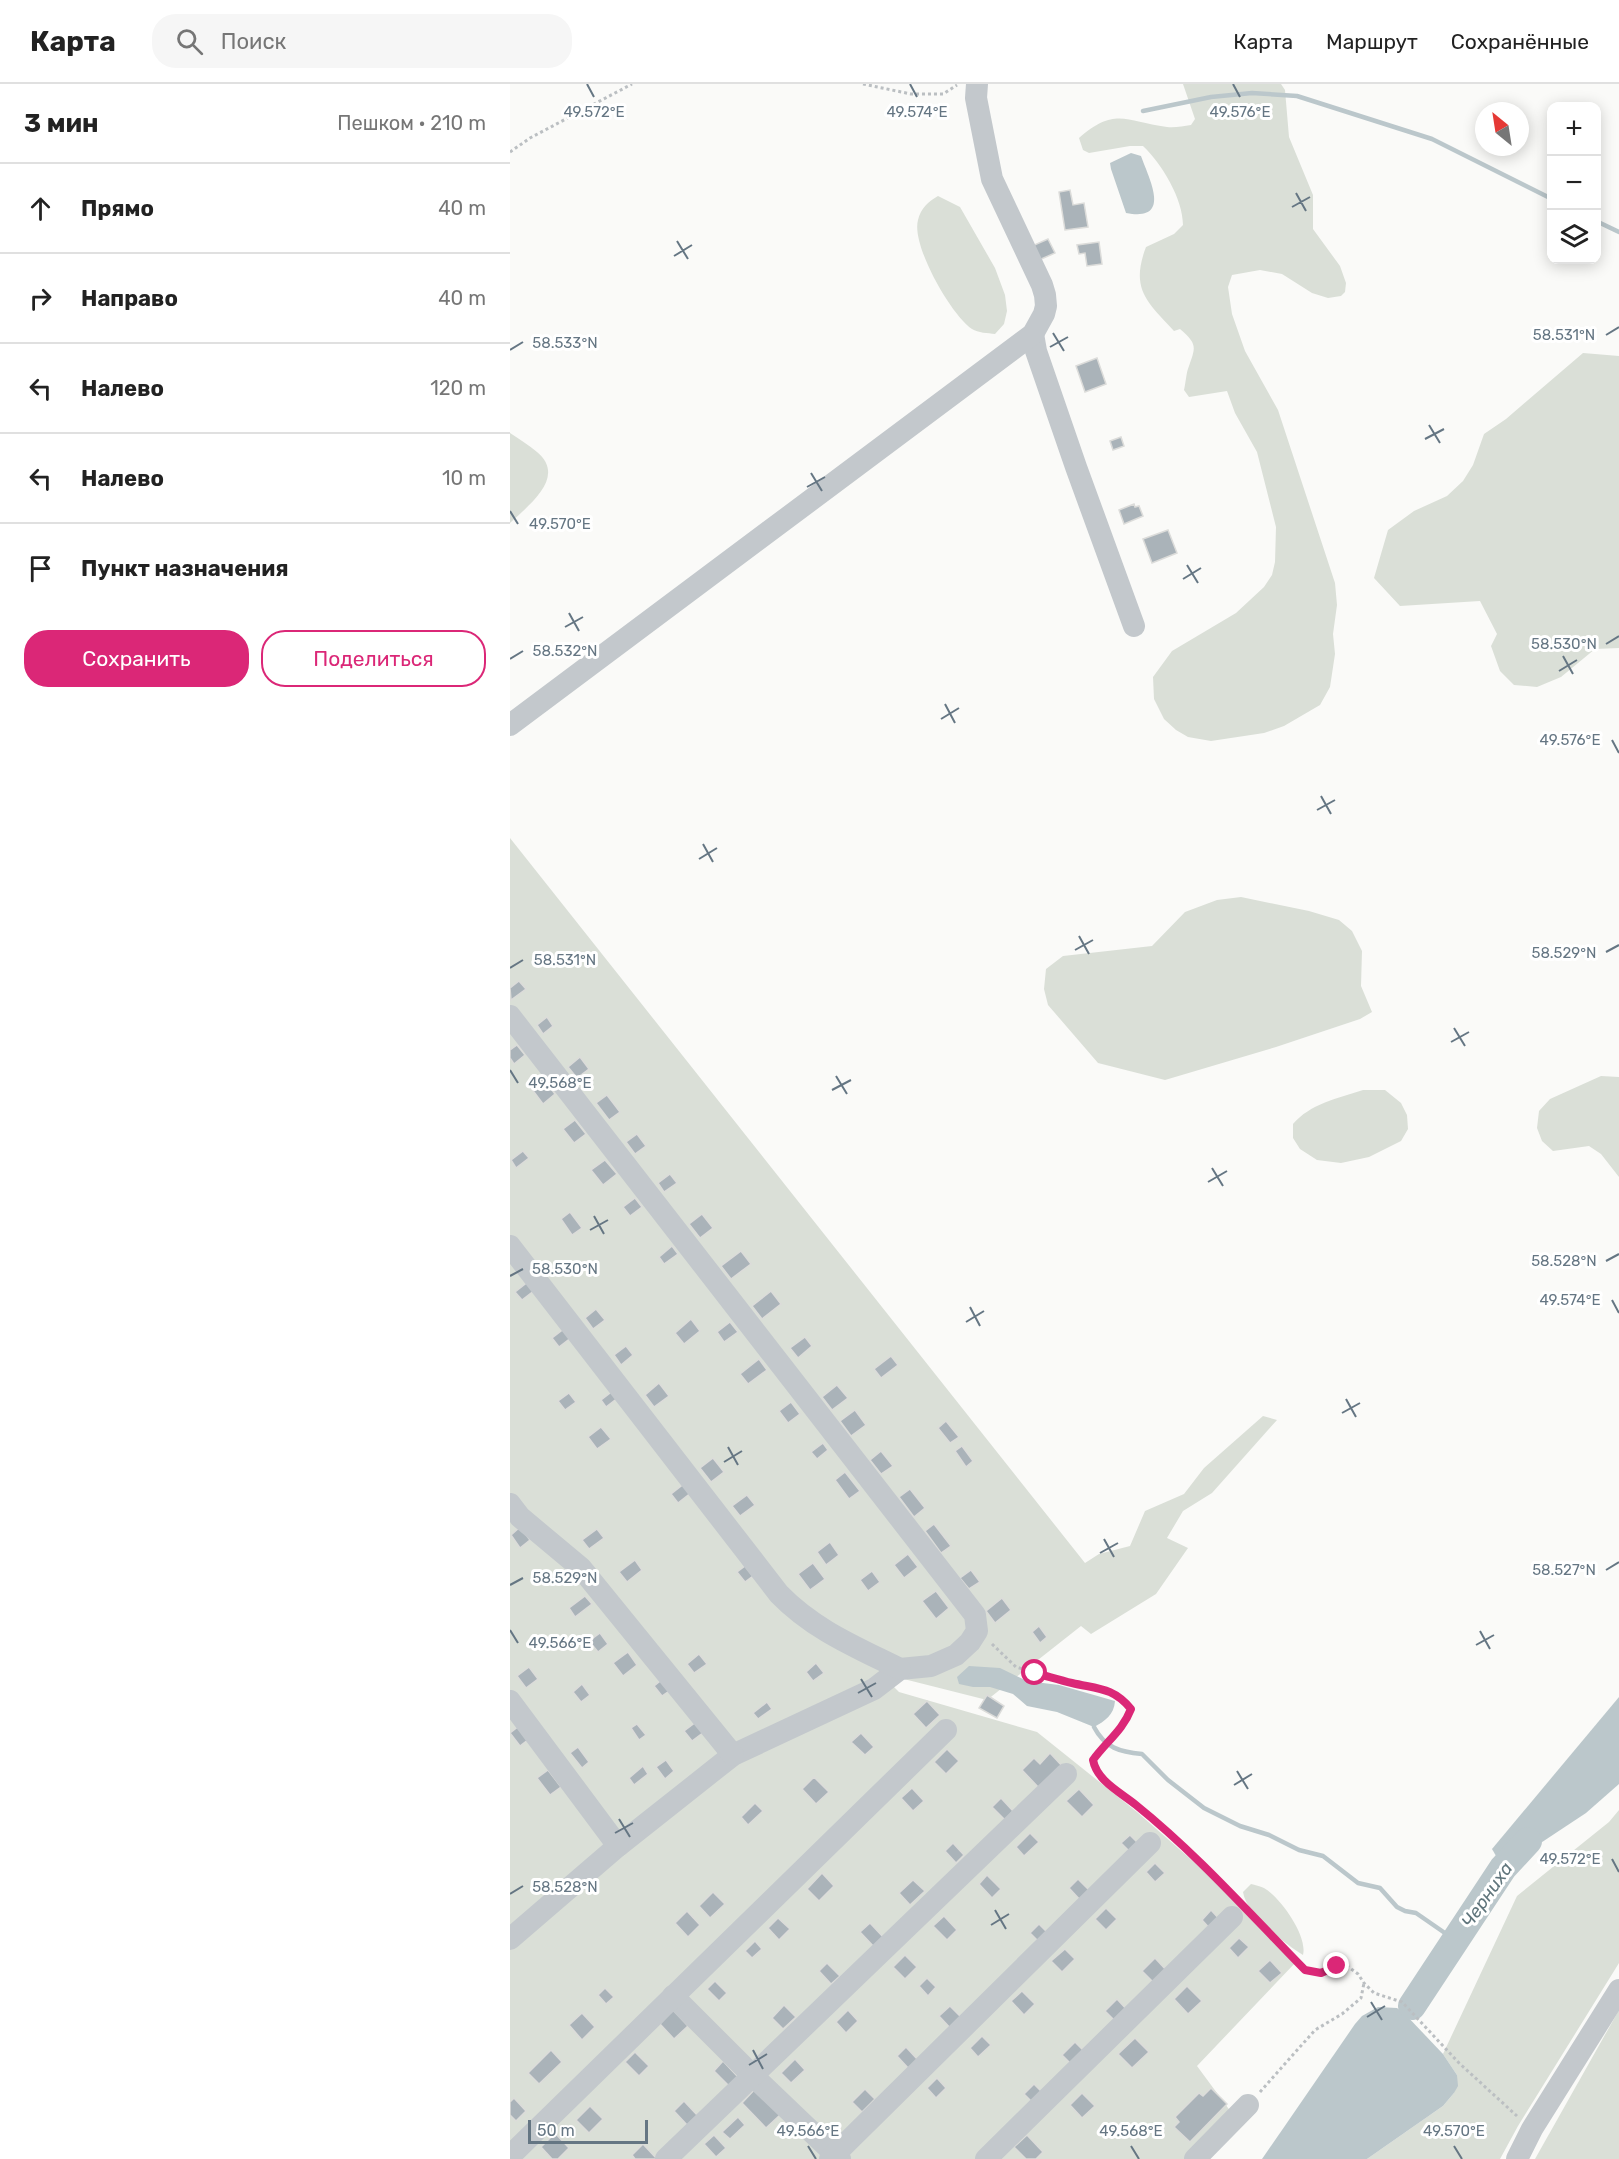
<!DOCTYPE html>
<html lang="ru">
<meta charset="utf-8">
<style>
body{margin:0;font-family:Rubik,sans-serif;background:#f6f6f6;color:#222}
.controls{position:absolute;right:18px;top:18px;display:grid;overflow:hidden;border-radius:12px;box-shadow:0 3px 15px #0003}
.controls button{width:54px;height:54px;display:grid;place-items:center;padding:0;border:0;border-bottom:2px solid #e0e0e0;background:#fff;color:#222;font:30px sans-serif}
.compass{position:absolute;left:965px;top:18px;width:54px;height:54px;border-radius:50%;background:#fff;box-shadow:0 3px 15px #0003;rotate:330deg}
.scale{position:absolute;left:18px;bottom:15px;width:120px;box-sizing:border-box;padding-left:6px;border:3px solid #657683;border-top:0;font-size:16px;line-height:21px;white-space:nowrap;color:#657683;-webkit-text-stroke:4px #fff;paint-order:stroke}
.stop{position:absolute;width:18px;height:18px;margin:-14px;border:4px solid #db2777;border-radius:50%;background:#fff}
.stop.end{background:#db2777;border-color:#fff;box-shadow:0 2px 6px #0008}
.list{margin:0;padding:0;list-style:none}
h2{display:flex;justify-content:space-between;align-items:center;height:78px;margin:0;padding:0 24px;font-size:26px}
h2 small{font-size:20px;font-weight:400;color:#767676}
.list li{display:grid;grid-template-columns:39px 1fr auto;gap:18px;align-items:center;box-sizing:border-box;height:90px;padding:0 24px;border-top:2px solid #e0e0e0}
.list b{display:block;font-size:22px;white-space:nowrap}
.list em{font-size:20px;font-style:normal;color:#767676}
.actions{display:flex;gap:12px;padding:18px 24px}
.actions a{flex:1;padding:14px 0;border:2px solid #db2777;border-radius:24px;text-align:center;font-size:21px;color:#db2777}
.actions .main{background:#db2777;color:#fff}
.icon{flex:none;width:33px;height:33px;fill:none;stroke:currentColor;stroke-width:2;stroke-linecap:round;stroke-linejoin:round}
.map{position:relative;flex:none;width:1109px;height:2075px;overflow:hidden}
header{display:flex;align-items:center;gap:36px;box-sizing:border-box;height:84px;padding:0 30px;background:#fff;border-bottom:2px solid #e0e0e0}
header strong{font-size:28px}
nav{display:flex;gap:33px;margin-inline-start:auto;font-size:21px}
.search{width:420px;height:54px;background:#f6f6f6;display:flex;align-items:center;gap:15px;box-sizing:border-box;padding:0 21px;border-radius:24px;color:#767676;font-size:22px}
main{display:flex}
aside{flex:1;background:#fff}
.map>svg:first-child{display:block}
</style>
<header>
<strong>Карта</strong>
<div class="search"><svg class="icon" aria-label="search" viewBox="0 0 24 24"><circle cx="10" cy="10" r="6"/><path d="M15 15l6 6"/></svg>Поиск</div>
<nav><a>Карта</a><a>Маршрут</a><a>Сохранённые</a></nav>
</header>
<main>
<aside>
<h2>3 мин<small>Пешком · 210 m</small></h2>
<ul class="list">
<li><svg class="icon" aria-label="ahead" viewBox="0 0 24 24"><path d="M12 20V5M6 11l6-6 6 6"/></svg><div><b>Прямо</b></div><em>40 m</em></li>
<li><svg class="icon" aria-label="right" viewBox="0 0 24 24"><path d="M7 20v-9h11M14 6l5 5-5 5"/></svg><div><b>Направо</b></div><em>40 m</em></li>
<li><svg class="icon" aria-label="left" viewBox="0 0 24 24"><path d="M17 20v-9H6M10 6l-5 5 5 5"/></svg><div><b>Налево</b></div><em>120 m</em></li>
<li><svg class="icon" aria-label="left" viewBox="0 0 24 24"><path d="M17 20v-9H6M10 6l-5 5 5 5"/></svg><div><b>Налево</b></div><em>10 m</em></li>
<li><svg class="icon" aria-label="arrive" viewBox="0 0 24 24"><path d="M6 21V4h12l-3 4 3 4H6"/></svg><div><b>Пункт назначения</b></div></li>
</ul>
<div class="actions"><a class="main">Сохранить</a><a>Поделиться</a></div>
</aside>
<div class="map">
<svg width="1109" height="2075" viewBox="0 0 1109 2075">
<rect width="100%" height="100%" fill="#fafaf8"/>
<g fill="#dadfd7">
<path d="M673,0H771L775,6L779,53L803,111V145L830,182L836,199L835,208L831,212L818,214L802,209L772,190L750,186L722,191L718,203L722,230L735,267L768,326L825,499L827,521L823,550L825,570L820,603L810,621L774,642L754,649L701,657L678,653L666,646L654,635L644,615L643,593L662,567L726,529L754,503L762,491L765,478L766,443L747,368L725,329L717,307L679,313L674,306C676,298 676,289 679,282C686,262 687,260 670,245L664,247C637,218 620,205 636,163L664,150L673,141C673,115 652,80 633,62H620L579,69L573,66L569,54C606,22 616,38 657,43C665,44 673,42 681,41L685,35Z"/>
<path d="M428,112L450,123L485,184L495,211L497,227L494,240L485,250C478,249 468,249 462,245C441,231 401,161 408,136C411,124 418,118 428,112Z"/>
<path d="M1073,269L1109,272V564L1085,565L1051,593L1027,603L1004,601L990,587L981,562L987,550L970,517L890,522L864,494L878,446L904,427L937,412L953,397L963,381L974,350L996,335Z"/>
<path d="M0,349C9,355 19,361 27,368C57,393 19,421 0,439Z"/>
<path d="M0,754L575,1479L589,1470L620,1462L635,1427L674,1410L694,1384L753,1332L767,1336L702,1409L673,1427L657,1454L678,1464L646,1510L581,1550L571,1542L477,1616L370,1589L389,1608L527,1648L627,1728L709,1800L786,1878L687,1982L721,2028L676,2075H0Z"/>
<path d="M731,813L799,827L829,836L842,847L852,867L851,902L862,928L850,935L766,963L655,996L588,979L538,921L534,905L536,885L553,872L642,862L675,828L707,816Z"/>
<path d="M1091,992L1109,993V1093L1091,1070L1079,1062L1043,1067L1032,1057L1027,1044L1029,1027L1040,1015Z"/>
<path d="M853,1006H875L891,1019L897,1031L898,1045L891,1057L859,1073L831,1079L807,1076L790,1065L783,1054V1040C800,1020 828,1014 853,1006Z"/>
<path d="M1109,1726V1879L1008,2042L990,2075H857L933,2022L944,2009L947,1991L933,1970L1007,1812L1099,1738Z"/>
<path d="M741,1800C745,1801 750,1802 754,1804C770,1813 798,1852 793,1871C774,1859 736,1830 733,1808Z"/>
<path d="M1109,1926V2075H1025Z"/>
</g>
<g fill="#bbc7cb">
<path d="M621,69L631,72C639,95 663,138 616,129L601,85L600,79Z"/>
<path d="M459,1582L490,1584L517,1597L549,1601L605,1617C604,1631 595,1637 584,1643L547,1628L517,1622L503,1610L480,1603H463L449,1600L447,1593Z"/>
<path d="M1109,1613V1700L1076,1729L993,1784L982,1765Z"/>
<path d="M868,1923L887,1924L895,1930L933,1970L947,1991L948,2002L944,2009L933,2022L857,2075H752L845,1940L852,1932Z"/>
</g>
<g fill="none" stroke-linecap="round" stroke-linejoin="round">
<g stroke="#bbc7cb" stroke-width="4.5">
<path d="M633,27L701,13L742,9L787,12L922,55L1042,115"/>
<path d="M1086,137L1109,148"/>
<path d="M584,1643C595,1664 610,1668 632,1670L658,1696L694,1724L730,1742L759,1751L789,1766L813,1772L848,1799L870,1804L887,1823L895,1827L906,1829L945,1856"/>
</g>
<path stroke="#bbc7cb" stroke-width="28" d="M902,1922L993,1784L1018,1757"/>
</g>
<g fill="#aab3b9" stroke="#dcdcda" stroke-width="1.5">
<path d="M560,106L563,121L574,119L578,143L555,146L549,108Z"/>
<path d="M538,155L545,169L529,176L522,162Z"/>
<path d="M589,158L592,180L577,182L575,169L569,170L567,161Z"/>
<path d="M587,274L596,300L575,308L566,282Z"/>
<path d="M611,353L614,362L603,366L600,357Z"/>
<path d="M624,420L625,423L629,422L633,432L614,440L609,426Z"/>
<path d="M658,446L667,469L642,479L633,455Z"/>
<path d="M9,897L16,905L1,916L0,904Z"/>
<path d="M37,933L43,942L33,950L27,941Z"/>
<path d="M7,961L15,971L4,980L0,974V966Z"/>
<path d="M70,973L79,985L67,994L58,983Z"/>
<path d="M33,994L45,1010L33,1020L21,1004Z"/>
<path d="M97,1011L110,1028L99,1036L86,1019Z"/>
<path d="M65,1036L76,1050L64,1059L53,1045Z"/>
<path d="M127,1050L136,1062L125,1070L116,1058Z"/>
<path d="M13,1067L19,1074L6,1084L1,1076Z"/>
<path d="M95,1076L107,1090L93,1101L81,1086Z"/>
<path d="M160,1090L167,1099L154,1108L148,1099Z"/>
<path d="M125,1114L132,1123L120,1132L113,1123Z"/>
<path d="M60,1128L72,1144L62,1151L51,1135Z"/>
<path d="M192,1130L203,1144L190,1154L179,1140Z"/>
<path d="M162,1162L168,1170L154,1180L149,1173Z"/>
<path d="M231,1167L241,1180L221,1195L211,1182Z"/>
<path d="M19,1197L25,1206L12,1216L5,1208Z"/>
<path d="M261,1207L271,1220L252,1235L242,1222Z"/>
<path d="M86,1225L95,1236L83,1245L75,1234Z"/>
<path d="M181,1235L190,1247L174,1260L165,1249Z"/>
<path d="M220,1238L228,1248L214,1258L207,1248Z"/>
<path d="M55,1244L62,1253L49,1263L42,1254Z"/>
<path d="M295,1253L302,1262L288,1274L280,1264Z"/>
<path d="M116,1262L123,1271L111,1281L104,1271Z"/>
<path d="M381,1272L388,1281L371,1294L364,1285Z"/>
<path d="M249,1275L257,1286L238,1300L230,1290Z"/>
<path d="M149,1299L159,1312L144,1323L135,1311Z"/>
<path d="M327,1301L338,1314L322,1326L312,1313Z"/>
<path d="M104,1306L109,1313L96,1323L91,1316Z"/>
<path d="M59,1309L66,1318L55,1326L48,1317Z"/>
<path d="M281,1318L290,1330L278,1339L269,1327Z"/>
<path d="M345,1326L356,1341L341,1352L330,1337Z"/>
<path d="M436,1337L449,1353L440,1359L428,1344Z"/>
<path d="M91,1343L101,1355L87,1365L78,1353Z"/>
<path d="M313,1359L318,1366L307,1375L301,1368Z"/>
<path d="M452,1362L463,1377L456,1383L445,1367Z"/>
<path d="M371,1367L383,1382L371,1390L360,1376Z"/>
<path d="M203,1374L214,1388L201,1398L190,1384Z"/>
<path d="M335,1388L350,1407L339,1415L325,1396Z"/>
<path d="M175,1399L182,1408L168,1419L161,1410Z"/>
<path d="M400,1405L415,1424L404,1433L389,1413Z"/>
<path d="M237,1411L245,1421L230,1432L222,1422Z"/>
<path d="M424,1440L441,1462L431,1469L415,1447Z"/>
<path d="M10,1443L20,1456L10,1464L1,1451Z"/>
<path d="M87,1445L94,1454L79,1465L72,1456Z"/>
<path d="M320,1458L329,1471L316,1481L307,1468Z"/>
<path d="M398,1470L408,1483L394,1494L384,1481Z"/>
<path d="M125,1476L132,1486L117,1498L109,1488Z"/>
<path d="M303,1479L315,1495L300,1506L288,1490Z"/>
<path d="M235,1482L243,1492L235,1498L227,1488Z"/>
<path d="M461,1486L470,1498L459,1505L450,1494Z"/>
<path d="M362,1487L370,1498L358,1507L350,1496Z"/>
<path d="M426,1507L439,1524L426,1535L412,1517Z"/>
<path d="M75,1512L82,1520L65,1533L59,1524Z"/>
<path d="M492,1514L501,1526L485,1539L476,1527Z"/>
<path d="M529,1542L537,1553L530,1559L522,1548Z"/>
<path d="M90,1549L98,1560L88,1568L79,1557Z"/>
<path d="M118,1568L127,1581L113,1592L103,1579Z"/>
<path d="M189,1570L197,1580L184,1589L177,1580Z"/>
<path d="M306,1579L314,1589L303,1597L296,1588Z"/>
<path d="M19,1583L28,1595L16,1604L7,1592Z"/>
<path d="M154,1594L162,1605L152,1612L144,1602Z"/>
<path d="M72,1600L80,1611L71,1618L63,1608Z"/>
<path d="M477,1611L494,1622L487,1634L469,1624Z"/>
<path d="M417,1617L430,1631L416,1644L403,1630Z"/>
<path d="M257,1618L262,1625L248,1635L243,1629Z"/>
<path d="M186,1638L194,1648L182,1657L174,1647Z"/>
<path d="M127,1640L136,1651L129,1656L121,1644Z"/>
<path d="M9,1642L19,1655L10,1662L0,1649Z"/>
<path d="M351,1649L364,1663L355,1671L341,1658Z"/>
<path d="M68,1663L79,1678L72,1684L60,1669Z"/>
<path d="M437,1665L449,1677L436,1690L424,1678Z"/>
<path d="M540,1669L554,1684L529,1704L512,1686L524,1674L530,1680Z"/>
<path d="M156,1676L164,1687L155,1695L146,1683Z"/>
<path d="M133,1682L138,1690L124,1701L119,1694Z"/>
<path d="M38,1686L51,1703L40,1711L27,1694Z"/>
<path d="M304,1693L319,1708L306,1720L292,1705Z"/>
<path d="M402,1704L414,1717L403,1727L391,1714Z"/>
<path d="M569,1705L584,1721L572,1733L556,1717Z"/>
<path d="M491,1714L503,1727L495,1736L482,1723Z"/>
<path d="M245,1719L253,1727L238,1741L231,1733Z"/>
<path d="M520,1749L529,1758L514,1772L506,1763Z"/>
<path d="M620,1751L631,1762L622,1770L611,1759Z"/>
<path d="M443,1759L454,1771L446,1779L435,1767Z"/>
<path d="M645,1779L655,1789L645,1798L636,1788Z"/>
<path d="M312,1789L324,1802L309,1817L297,1805Z"/>
<path d="M477,1791L491,1805L482,1814L469,1800Z"/>
<path d="M568,1795L581,1808L571,1817L559,1804Z"/>
<path d="M403,1796L415,1807L400,1821L389,1809Z"/>
<path d="M203,1808L215,1820L200,1834L189,1822Z"/>
<path d="M596,1824L607,1835L596,1846L585,1835Z"/>
<path d="M701,1826L712,1838L702,1847L692,1836Z"/>
<path d="M177,1827L190,1841L178,1853L165,1839Z"/>
<path d="M434,1832L447,1846L437,1856L423,1842Z"/>
<path d="M268,1834L280,1845L269,1856L258,1844Z"/>
<path d="M360,1839L375,1855L365,1864L350,1848Z"/>
<path d="M529,1840L538,1849L529,1858L520,1849Z"/>
<path d="M729,1854L739,1863L728,1874L719,1864Z"/>
<path d="M245,1857L252,1865L242,1874L235,1867Z"/>
<path d="M555,1865L565,1875L552,1888L541,1877Z"/>
<path d="M395,1871L407,1883L395,1895L383,1883Z"/>
<path d="M645,1874L658,1888L645,1900L632,1887Z"/>
<path d="M760,1876L772,1889L760,1899L748,1887Z"/>
<path d="M317,1879L330,1892L321,1900L309,1887Z"/>
<path d="M417,1894L426,1903L418,1912L409,1902Z"/>
<path d="M205,1897L217,1909L209,1917L197,1905Z"/>
<path d="M677,1902L692,1917L678,1930L664,1915Z"/>
<path d="M95,1904L104,1913L96,1920L88,1911Z"/>
<path d="M512,1907L525,1920L514,1931L501,1917Z"/>
<path d="M607,1915L619,1928L607,1939L595,1927Z"/>
<path d="M274,1921L286,1933L273,1945L262,1934Z"/>
<path d="M440,1922L453,1935L442,1946L429,1932Z"/>
<path d="M163,1926L178,1942L164,1955L150,1940Z"/>
<path d="M338,1926L348,1937L336,1949L326,1938Z"/>
<path d="M72,1929L85,1943L72,1956L59,1941Z"/>
<path d="M472,1952L481,1961L468,1973L460,1964Z"/>
<path d="M625,1954L639,1968L622,1984L608,1970Z"/>
<path d="M565,1958L576,1969L563,1982L552,1971Z"/>
<path d="M396,1963L408,1976L399,1985L387,1972Z"/>
<path d="M41,1966L52,1978L29,2000L18,1989Z"/>
<path d="M125,1968L139,1982L129,1992L115,1978Z"/>
<path d="M285,1975L295,1986L281,1999L271,1989Z"/>
<path d="M213,1977L228,1993L219,2002L204,1987Z"/>
<path d="M427,1994L436,2004L426,2014L417,2004Z"/>
<path d="M524,2000L535,2011L525,2021L514,2010Z"/>
<path d="M701,2004L717,2020L680,2058L664,2043L669,2038L665,2033L689,2009L693,2012Z"/>
<path d="M245,2005L270,2031L256,2044L232,2019Z"/>
<path d="M355,2005L365,2015L352,2028L342,2018Z"/>
<path d="M572,2009L585,2022L572,2034L560,2021Z"/>
<path d="M4,2014L16,2027L6,2037L0,2031V2018Z"/>
<path d="M174,2017L188,2032L178,2042L164,2027Z"/>
<path d="M80,2022L93,2035L79,2049L66,2036Z"/>
<path d="M228,2033L235,2041L220,2055L212,2048Z"/>
<path d="M45,2049L59,2064L48,2075H42L31,2063Z"/>
<path d="M204,2051L216,2064L206,2073L194,2060Z"/>
<path d="M517,2051L533,2068L526,2075H516L504,2063Z"/>
<path d="M133,2060L147,2075H125L122,2071Z"/>
</g>
<g fill="none" stroke-linecap="round" stroke-linejoin="round">
<g stroke="#bbbfc2" stroke-width="3" stroke-dasharray="3 3" stroke-linecap="butt">
<path d="M353,0L401,10H433L447,1"/>
<path d="M0,68L20,54L122,0"/>
<path d="M482,1560L506,1583L563,1600L598,1606L612,1614L621,1625C613,1646 596,1658 583,1675L585,1686L599,1701L656,1746L723,1813"/>
<path d="M741,1831L795,1886L811,1889L827,1882H837L848,1890L854,1899L864,1909L892,1918L949,1979L1007,2032"/>
<path d="M750,2008L805,1946L832,1930L851,1914L854,1899"/>
</g>
<g stroke="#c3c8cc" stroke-width="22">
<path d="M523,250L526,267L566,383L624,542"/>
<path d="M0,641L523,250L534,230L536,222L535,211L532,201L482,95L466,14L467,0"/>
<path d="M0,932L465,1531L467,1547L460,1558L446,1571L421,1582L390,1585L364,1605L223,1671L108,1762L0,1855"/>
<path d="M0,1162L269,1510C304,1546 346,1563 390,1585"/>
<path d="M0,1420L10,1433L71,1484L223,1671"/>
<path d="M0,1617L108,1762"/>
<path d="M163,1912L242,1991L330,2075"/>
<path d="M0,2072L436,1646"/>
<path d="M156,2075L556,1690"/>
<path d="M320,2075L640,1759"/>
<path d="M476,2075L722,1833"/>
<path d="M685,2075L738,2021"/>
<path d="M1007,2075L1022,2045L1109,1906"/>
</g>
</g>
<g fill="none" stroke-linecap="round" stroke-linejoin="round">
<path stroke="#db2777" stroke-width="8" d="M525,1589C537,1592 549,1596 562,1599C587,1605 603,1603 621,1625C613,1646 596,1658 583,1676C587,1697 610,1708 626,1721C687,1770 740,1830 795,1886L811,1889L827,1882"/>
</g>
<path fill="none" stroke="#657683" stroke-width="2" d="M77,0L84,13M400,0L407,13M723,0L730,13M786,109L796,127M782,123L800,113M167,157L178,175M164,172L182,161M543,249L554,267M1096,251L1109,243M540,263L558,253M0,266L13,258M919,341L930,359M915,355L934,345M301,389L312,407M297,403L315,393M0,427L8,440M677,481L688,499M673,495L691,484M59,529L69,547M55,543L73,533M1096,560L1109,552M1053,572L1063,590M0,575L13,567M1049,587L1067,576M435,620L445,639M431,635L449,624M1102,656L1109,669M811,712L821,730M807,726L825,716M193,760L203,778M189,775L207,764M569,852L579,870M565,866L583,856M1096,868L1109,861M0,884L13,876M944,944L955,962M941,958L959,948M0,986L8,999M326,992L337,1010M322,1006L341,996M702,1084L713,1102M698,1098L717,1087M84,1132L94,1150M80,1146L98,1136M1096,1177L1109,1170M0,1192L13,1185M1102,1216L1109,1229M460,1223L470,1242M456,1238L474,1227M836,1315L846,1333M832,1329L850,1319M218,1363L228,1381M214,1378L232,1367M594,1455L604,1473M590,1469L608,1459M1096,1486L1109,1478M0,1501L13,1494M0,1546L8,1559M970,1547L980,1565M966,1561L984,1551M351,1595L362,1613M348,1609L366,1599M727,1687L738,1705M724,1701L742,1690M109,1735L120,1753M105,1749L123,1739M1102,1775L1109,1788M0,1810L13,1802M485,1826L496,1845M481,1841L499,1830M861,1918L872,1936M857,1933L875,1922M243,1966L253,1985M239,1981L257,1970M298,2062L306,2075M621,2062L629,2075M944,2062L952,2075"/>
<g text-anchor="middle" dominant-baseline="central" stroke-width="6" stroke-linejoin="round" paint-order="stroke">
<g font-size="18" font-style="italic" fill="#60757c" stroke="#fff">
<text transform="translate(977 1811) rotate(-55)">Черниха</text>
</g>
</g>
<g font-size="15" text-anchor="middle" fill="#657683" stroke="#fff" stroke-width="6" stroke-linejoin="round" paint-order="stroke">
<text x="84" y="33">49.572°E</text>
<text x="407" y="33">49.574°E</text>
<text x="730" y="33">49.576°E</text>
<text x="1054" y="256">58.531°N</text>
<text x="55" y="264">58.533°N</text>
<text x="50" y="445">49.570°E</text>
<text x="1054" y="565">58.530°N</text>
<text x="55" y="572">58.532°N</text>
<text x="1060" y="661">49.576°E</text>
<text x="1054" y="874">58.529°N</text>
<text x="55" y="881">58.531°N</text>
<text x="50" y="1004">49.568°E</text>
<text x="1054" y="1182">58.528°N</text>
<text x="55" y="1190">58.530°N</text>
<text x="1060" y="1221">49.574°E</text>
<text x="1054" y="1491">58.527°N</text>
<text x="55" y="1499">58.529°N</text>
<text x="50" y="1564">49.566°E</text>
<text x="1060" y="1780">49.572°E</text>
<text x="55" y="1808">58.528°N</text>
<text x="298" y="2052">49.566°E</text>
<text x="621" y="2052">49.568°E</text>
<text x="944" y="2052">49.570°E</text>
</g>
</svg>
<div class="controls">
<button>+</button>
<button>−</button>
<button><svg class="icon" aria-label="layers" viewBox="0 0 24 24"><path d="M12 4l9 5-9 5-9-5zM3 14l9 5 9-5"/></svg></button>
</div>
<svg class="compass" viewBox="-18 -18 36 36"><path d="M0-13l5 13h-10z" fill="#e53935"/><path d="M0 13l5-13h-10z" fill="#767676"/></svg>
<div class="scale">50 m</div>
<div class="stop" style="left:525px;top:1589px"></div>
<div class="stop end" style="left:827px;top:1882px"></div>
</div>
</main>
